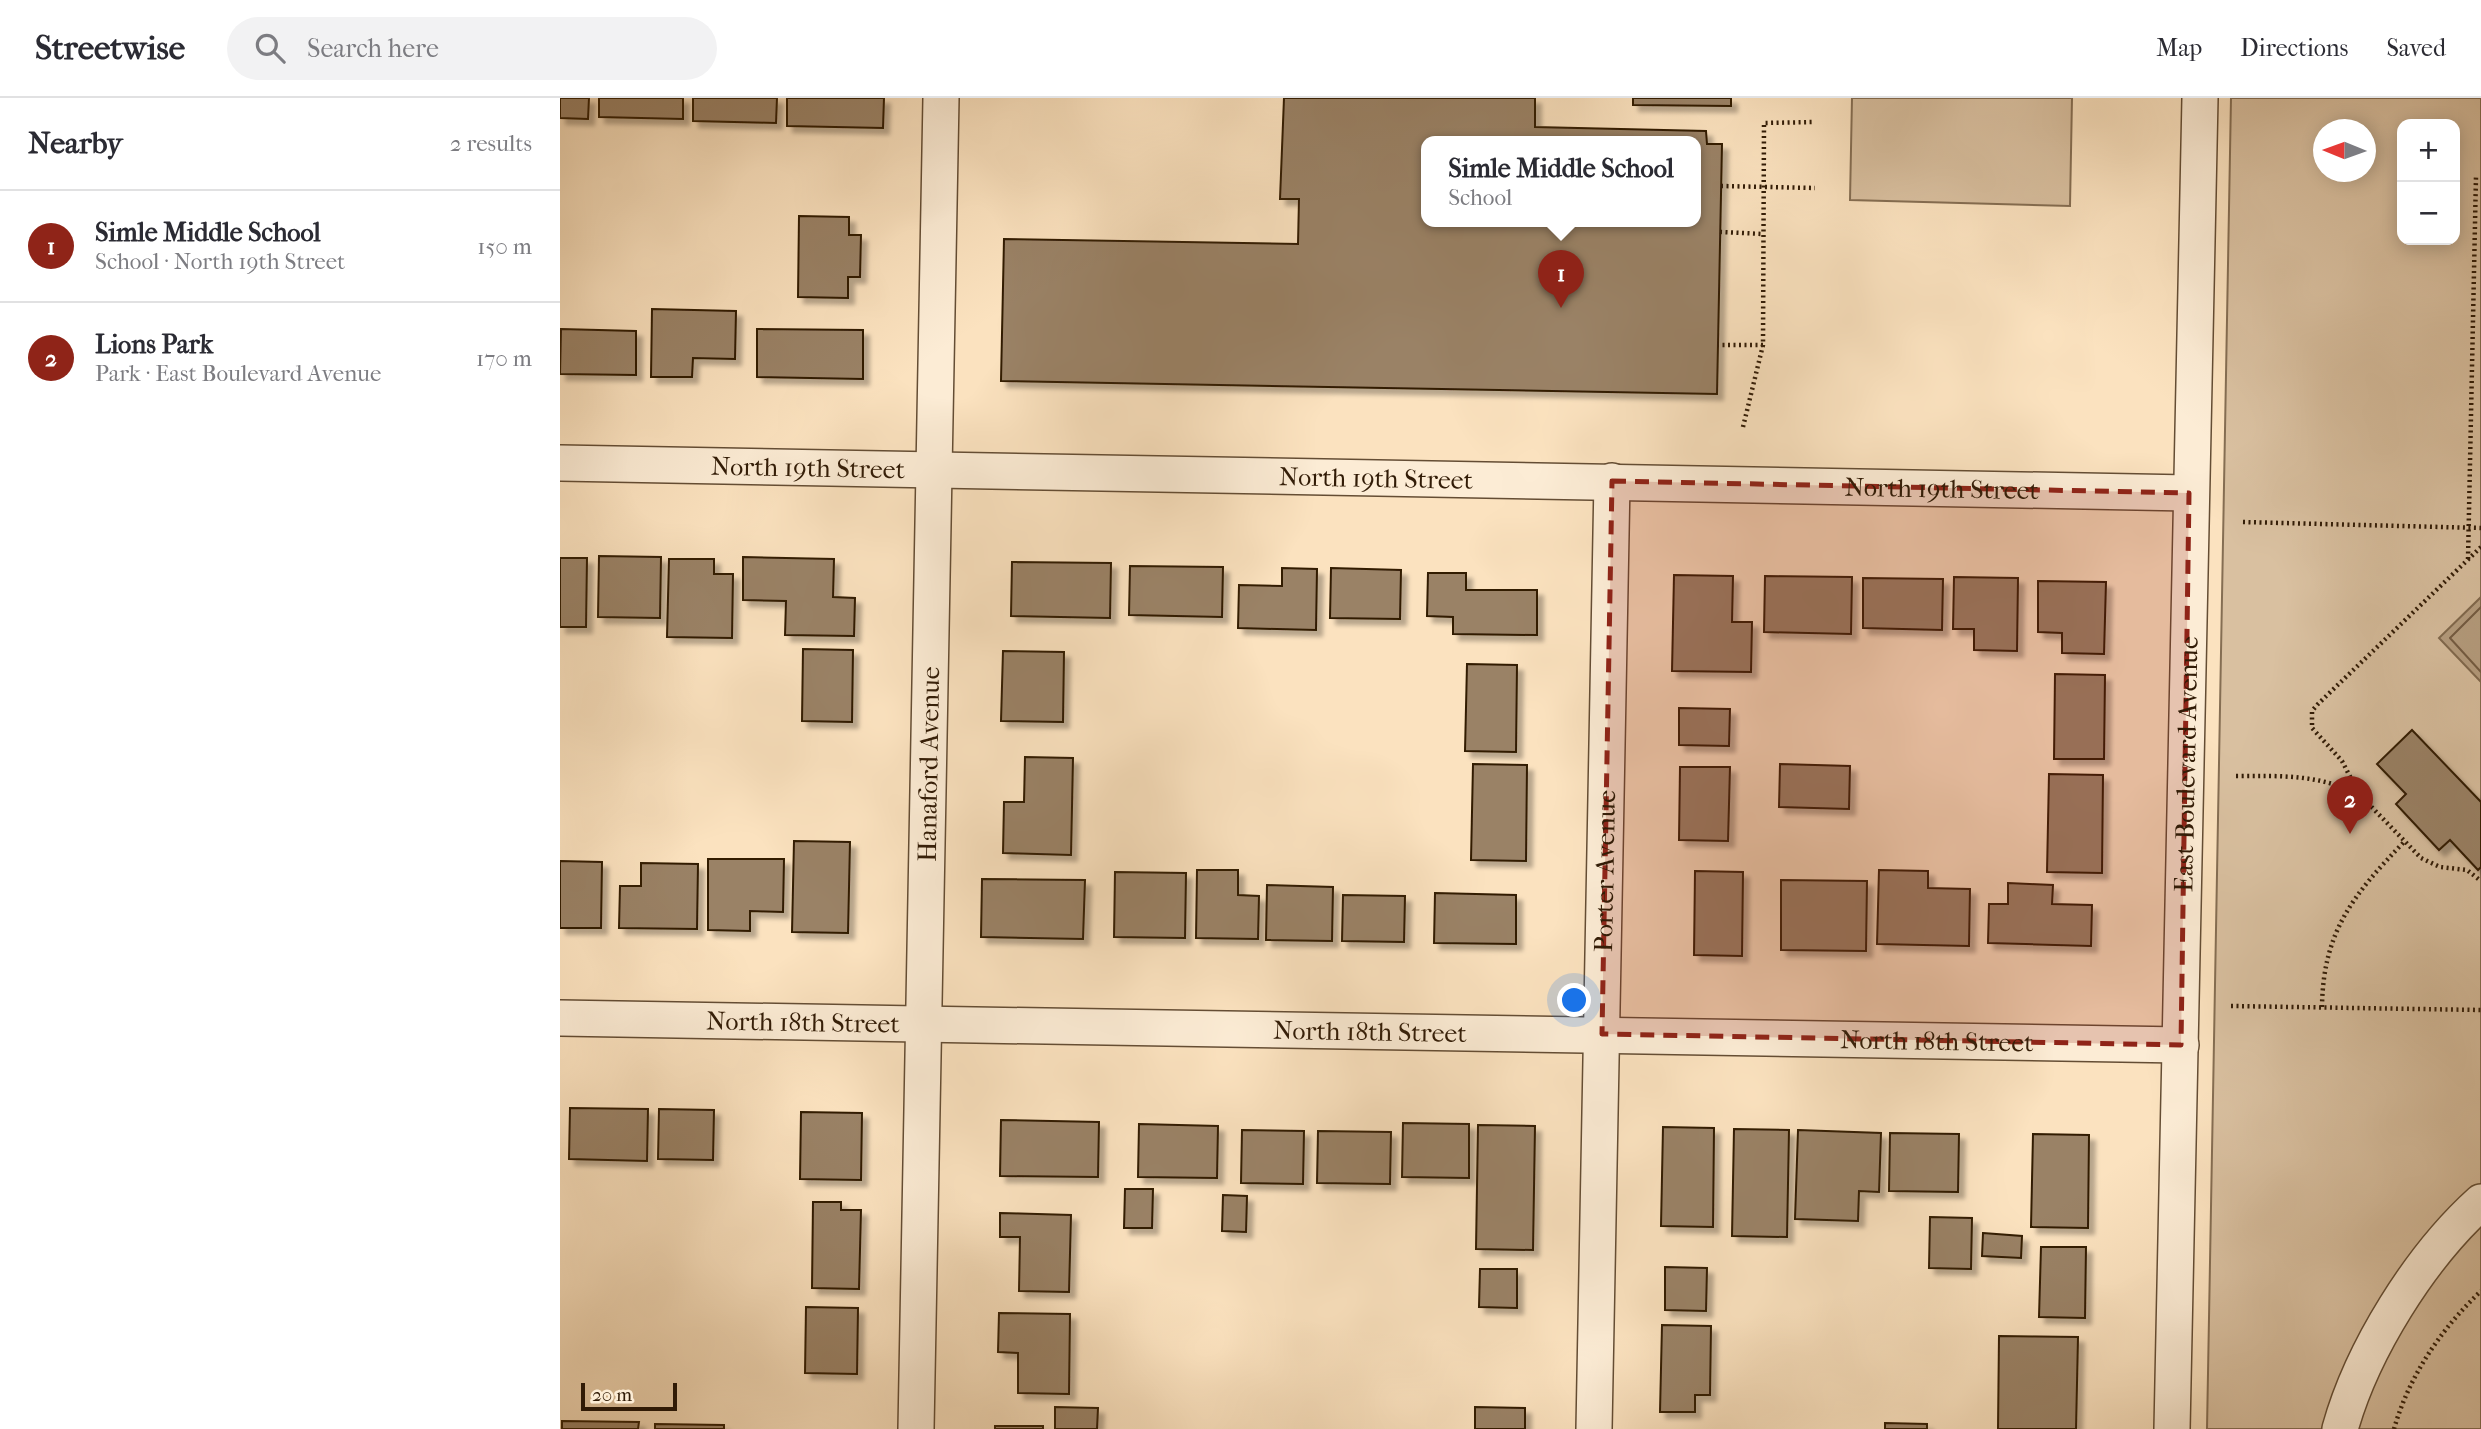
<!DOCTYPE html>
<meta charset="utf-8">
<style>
body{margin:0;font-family:"IM FELL French Canon",serif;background:#f2f2f3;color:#2b2b33}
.controls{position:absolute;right:21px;top:21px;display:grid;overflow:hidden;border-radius:14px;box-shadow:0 4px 18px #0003}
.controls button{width:63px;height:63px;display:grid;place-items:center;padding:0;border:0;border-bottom:2px solid #e1e1e2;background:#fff;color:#2b2b33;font:35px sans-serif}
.compass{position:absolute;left:1753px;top:21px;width:63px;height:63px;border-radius:50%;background:#fff;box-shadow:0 4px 18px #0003;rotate:271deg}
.scale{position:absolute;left:21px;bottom:18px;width:96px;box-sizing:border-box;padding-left:7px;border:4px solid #311b06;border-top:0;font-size:19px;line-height:24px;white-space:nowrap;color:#311b06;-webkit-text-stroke:5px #fcecd5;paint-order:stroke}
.you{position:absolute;left:1015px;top:903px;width:24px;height:24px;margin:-18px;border:5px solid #fff;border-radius:50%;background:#1a73e8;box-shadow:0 0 0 10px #1a73e833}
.badge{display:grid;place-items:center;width:46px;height:46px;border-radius:50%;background:#8f2418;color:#fff;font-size:23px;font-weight:700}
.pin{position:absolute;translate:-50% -58px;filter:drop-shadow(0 2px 4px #0008)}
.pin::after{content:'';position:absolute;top:37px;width:24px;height:21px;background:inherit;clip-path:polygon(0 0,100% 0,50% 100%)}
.popup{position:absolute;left:861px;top:38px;width:280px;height:91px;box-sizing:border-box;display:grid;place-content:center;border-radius:14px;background:#fff;filter:drop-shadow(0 2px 5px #0005);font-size:23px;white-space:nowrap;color:#7c7c81}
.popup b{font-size:26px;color:#2b2b33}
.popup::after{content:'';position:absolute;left:50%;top:100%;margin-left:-14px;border:14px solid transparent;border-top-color:#fff}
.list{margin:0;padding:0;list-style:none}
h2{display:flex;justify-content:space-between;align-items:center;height:91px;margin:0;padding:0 28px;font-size:30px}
h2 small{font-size:23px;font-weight:400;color:#7c7c81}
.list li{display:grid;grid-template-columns:46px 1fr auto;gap:21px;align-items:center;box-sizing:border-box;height:112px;padding:0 28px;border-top:2px solid #e1e1e2}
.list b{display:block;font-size:26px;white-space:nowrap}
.list p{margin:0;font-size:23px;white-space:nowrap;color:#7c7c81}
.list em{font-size:23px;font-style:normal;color:#7c7c81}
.icon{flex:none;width:38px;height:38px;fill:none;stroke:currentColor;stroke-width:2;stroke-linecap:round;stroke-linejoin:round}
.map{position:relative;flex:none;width:1921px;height:1331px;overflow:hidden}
header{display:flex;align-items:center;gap:42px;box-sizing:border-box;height:98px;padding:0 35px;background:#fff;border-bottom:2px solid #e1e1e2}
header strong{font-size:33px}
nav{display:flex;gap:38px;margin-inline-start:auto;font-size:24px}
.search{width:490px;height:63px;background:#f2f2f3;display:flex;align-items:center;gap:18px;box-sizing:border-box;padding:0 24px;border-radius:38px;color:#7c7c81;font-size:26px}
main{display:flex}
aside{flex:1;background:#fff}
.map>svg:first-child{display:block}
</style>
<header>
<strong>Streetwise</strong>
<div class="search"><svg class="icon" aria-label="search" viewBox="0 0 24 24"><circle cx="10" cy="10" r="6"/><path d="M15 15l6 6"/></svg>Search here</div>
<nav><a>Map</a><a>Directions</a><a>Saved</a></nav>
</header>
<main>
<aside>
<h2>Nearby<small>2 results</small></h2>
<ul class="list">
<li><span class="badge">1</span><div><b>Simle Middle School</b><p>School · North 19th Street</p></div><em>150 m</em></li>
<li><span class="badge">2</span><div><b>Lions Park</b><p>Park · East Boulevard Avenue</p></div><em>170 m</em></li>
</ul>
</aside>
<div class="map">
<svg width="1921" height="1331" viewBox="0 0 1921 1331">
<defs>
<filter id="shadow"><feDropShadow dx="6" dy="6" stdDeviation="2" flood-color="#0004"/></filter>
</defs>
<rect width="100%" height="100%" fill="#fbe2bf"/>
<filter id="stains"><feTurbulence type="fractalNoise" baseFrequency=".00286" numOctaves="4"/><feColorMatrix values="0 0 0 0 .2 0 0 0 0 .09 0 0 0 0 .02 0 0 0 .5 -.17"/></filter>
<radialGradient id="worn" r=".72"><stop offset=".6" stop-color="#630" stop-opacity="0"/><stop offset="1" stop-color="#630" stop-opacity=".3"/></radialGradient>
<g fill="#d9c0a0" stroke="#856e53" stroke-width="2" fill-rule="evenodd">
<path d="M1292,0H1512L1510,108L1290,102Z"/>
<path d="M1671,0H1921V1331H1647ZM1842,26H1895V142H1842ZM1764,32H1806V74H1764Z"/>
</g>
<path fill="#b69e80" stroke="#816a4f" stroke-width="2" d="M1921,499V584L1879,540Z"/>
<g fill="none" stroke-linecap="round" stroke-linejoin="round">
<path stroke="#745c43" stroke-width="2" d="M1921,509L1890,540L1921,574"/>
</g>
<g fill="#9a8266" stroke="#311b06" stroke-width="2" fill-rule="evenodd" filter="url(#shadow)">
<path d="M0,0H29L28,21L0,20Z"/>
<path d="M39,0H123V21L39,19Z"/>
<path d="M133,0H217L216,25L133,23Z"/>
<path d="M227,0H324L323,30L227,28Z"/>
<path d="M724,0H975V29L1146,33L1147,46H1162L1157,296L441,283L444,141L738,146L739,101H720ZM866,44H1136V124H866Z"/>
<path d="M1073,0H1171V8L1073,7Z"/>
<path d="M239,118L289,119V137H301L300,179H288V200L238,199Z"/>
<path d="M92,211L176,213L175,261L133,260L132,279H91Z"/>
<path d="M1,231L76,233V277L0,276Z"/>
<path d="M197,231L303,232V281L197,279Z"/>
<path d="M39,458L101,459L100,520L38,519Z"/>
<path d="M183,459L274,461L273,499L295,500L294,538L225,537L226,503L183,502Z"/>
<path d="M0,460H27L26,529H0Z"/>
<path d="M109,461H154V476H173L172,540L107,539Z"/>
<path d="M452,464L551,465L550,520L451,518Z"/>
<path d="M570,468L663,469L662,519L569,517Z"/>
<path d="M722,470L757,471L756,532L678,530L679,487L722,488Z"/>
<path d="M771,470L841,472L840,521L770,520Z"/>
<path d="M868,475H906V492H977V537L893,536V519L867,518Z"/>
<path d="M1114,477L1173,478L1172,524H1192L1191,574L1112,573Z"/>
<path d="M1205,478L1292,479L1291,536L1204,534Z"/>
<path d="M1394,479L1458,480L1457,553L1414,552V531H1393Z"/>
<path d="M1303,480L1383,481L1382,532L1303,530Z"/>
<path d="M1478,483L1546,484L1544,556L1502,555V535L1478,534Z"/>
<path d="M243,551L293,552L292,624L242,623Z"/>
<path d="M443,553L504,554L503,624L441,623Z"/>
<path d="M907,566L957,567L956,654L905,653Z"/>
<path d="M1495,576L1545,577L1544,661H1494Z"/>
<path d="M1119,610L1170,611L1169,648L1119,647Z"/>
<path d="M1852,632L1921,704V769L1918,772L1890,742L1879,752L1836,706L1846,696L1817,666Z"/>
<path d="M465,659L513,660L511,757L443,755L444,704H464Z"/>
<path d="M913,666L967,667L966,763L911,762Z"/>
<path d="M1220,666L1290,668L1289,711L1219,709Z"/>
<path d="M1120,669H1170L1168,743L1119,742Z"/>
<path d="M1489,676L1543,677L1542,775L1487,774Z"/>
<path d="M234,743L290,744L288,835L232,834Z"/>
<path d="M148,761H224L223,814L190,813V833L148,832Z"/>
<path d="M0,763L42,764L41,830H0Z"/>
<path d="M81,765L138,766L137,831L59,830L60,788H81Z"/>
<path d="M637,772H678V797L699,798L698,841L636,840Z"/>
<path d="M1319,772L1368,773V790L1410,791L1409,848L1317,846Z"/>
<path d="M1135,773L1183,774L1182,858L1134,857Z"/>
<path d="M555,774L626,775L625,840L554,839Z"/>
<path d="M422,781L525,782L523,841L421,839Z"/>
<path d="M1221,782L1307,783L1306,853L1221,852Z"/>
<path d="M1448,785L1493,787L1492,806L1532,807L1531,848L1428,845L1429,806H1448Z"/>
<path d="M707,787L773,789L772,843L706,842Z"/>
<path d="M875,795L956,797V846L874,845Z"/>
<path d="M783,797L845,798L844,844L782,843Z"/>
<path d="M10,1010L88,1011L87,1063L9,1061Z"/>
<path d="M99,1011L154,1012L153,1062L98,1061Z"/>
<path d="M241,1014L302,1015L301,1082L240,1081Z"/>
<path d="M441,1022L539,1024L538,1079L440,1078Z"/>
<path d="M843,1025L909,1026V1080L842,1079Z"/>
<path d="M579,1026L658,1028L657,1080L578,1079Z"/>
<path d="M918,1027L975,1028L973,1152L916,1151Z"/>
<path d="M1103,1029L1154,1030L1153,1129L1101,1128Z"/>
<path d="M1174,1031L1229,1032L1227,1139L1172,1138Z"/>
<path d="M682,1032L744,1033L743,1086L681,1085Z"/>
<path d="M1238,1032L1321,1035L1319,1094L1299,1093L1298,1123L1235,1121Z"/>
<path d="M758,1033L831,1034L830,1086L757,1085Z"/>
<path d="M1330,1035L1399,1036L1398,1094L1329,1093Z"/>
<path d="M1473,1036L1529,1037L1528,1130L1471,1129Z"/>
<path d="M565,1091H593L592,1130H564Z"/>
<path d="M663,1097L687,1098L686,1134L662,1133Z"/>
<path d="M253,1104H281V1112H301L299,1191L252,1190Z"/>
<path d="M440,1115L511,1117L509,1194L459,1193L460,1139H440Z"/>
<path d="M1370,1119L1412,1120L1411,1171L1369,1170Z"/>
<path d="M1423,1135L1462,1138L1461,1160L1422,1158Z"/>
<path d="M1481,1149H1526L1525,1220L1479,1219Z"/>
<path d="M1105,1169L1147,1170L1146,1213L1105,1212Z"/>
<path d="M920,1171H957V1210L919,1209Z"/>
<path d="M246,1209L298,1210L297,1276L245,1275Z"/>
<path d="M439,1215L510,1216L509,1296L458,1295V1255L438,1254Z"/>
<path d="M1102,1227L1151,1228L1150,1297H1135V1314H1100Z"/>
<path d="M1439,1238L1518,1239L1516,1331H1438Z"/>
<path d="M495,1309L538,1310L537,1331H495Z"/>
<path d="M915,1309L965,1310V1331H915Z"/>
<path d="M2,1323L79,1324L78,1331H2Z"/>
<path d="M1325,1325L1367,1326V1331H1325Z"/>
<path d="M95,1326L164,1327V1331H95Z"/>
<rect x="435" y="1328" width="48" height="3"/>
</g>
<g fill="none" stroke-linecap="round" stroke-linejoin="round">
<g stroke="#644d34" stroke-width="38">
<g id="minor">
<path id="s1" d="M0,365L1629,395"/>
<path id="s2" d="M0,920L1621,947"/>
<path id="s3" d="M356,1331L381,0"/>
<path id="s4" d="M1034,1331L1052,383"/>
<path id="s5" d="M1612,1331L1640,0"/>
<path d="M1780,1331C1802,1252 1860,1159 1921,1104"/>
</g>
</g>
<g stroke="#311b06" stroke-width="4.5" stroke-dasharray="2 3.5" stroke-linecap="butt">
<path d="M1161,88L1255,90"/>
<path d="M1160,134L1203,136"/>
<path d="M1157,247H1203"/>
<path d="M1183,329L1203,247L1204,25L1254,24"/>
<path d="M1683,424L1921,430"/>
<path d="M1921,449L1758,606L1752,613V630L1782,663L1799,696L1861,760L1880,769L1907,772L1921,783"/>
<path d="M1908,461L1916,78"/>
<path d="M1676,678C1720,678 1758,676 1798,696"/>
<path d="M1671,908L1921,912"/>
<path d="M1762,909C1763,833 1794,796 1844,744"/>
<path d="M1834,1331C1849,1278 1881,1231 1921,1193"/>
</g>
<use href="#minor" stroke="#fcecd5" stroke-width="35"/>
</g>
<path fill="#8f2418" fill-opacity="0.2" stroke="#8f2418" stroke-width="5" stroke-dasharray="14 9" stroke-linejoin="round" d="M1052,383L1629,395L1621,947L1042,936Z"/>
<g text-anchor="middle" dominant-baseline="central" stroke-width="5" stroke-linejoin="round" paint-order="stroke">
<g font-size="26" fill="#311b06" stroke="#fcecd5">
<text stroke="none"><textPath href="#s1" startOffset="248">North 19th Street</textPath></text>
<text stroke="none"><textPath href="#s1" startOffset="816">North 19th Street</textPath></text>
<text stroke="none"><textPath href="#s1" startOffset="1382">North 19th Street</textPath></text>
<text stroke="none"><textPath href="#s5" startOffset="665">East Boulevard Avenue</textPath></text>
<text stroke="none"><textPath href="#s3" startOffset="665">Hanaford Avenue</textPath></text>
<text stroke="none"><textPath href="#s4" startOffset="558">Porter Avenue</textPath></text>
<text stroke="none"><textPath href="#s2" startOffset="243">North 18th Street</textPath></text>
<text stroke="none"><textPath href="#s2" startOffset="810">North 18th Street</textPath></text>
<text stroke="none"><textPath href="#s2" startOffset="1377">North 18th Street</textPath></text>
</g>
</g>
<rect width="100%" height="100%" filter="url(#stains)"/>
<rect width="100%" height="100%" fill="url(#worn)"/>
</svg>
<div class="controls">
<button>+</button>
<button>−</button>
</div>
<svg class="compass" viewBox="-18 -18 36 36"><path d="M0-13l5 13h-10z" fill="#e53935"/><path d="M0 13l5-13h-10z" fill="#7c7c81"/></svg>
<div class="scale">20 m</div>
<div class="you"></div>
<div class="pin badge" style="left:1001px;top:210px">1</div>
<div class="popup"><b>Simle Middle School</b>School</div>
<div class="pin badge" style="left:1790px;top:736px">2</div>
</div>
</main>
